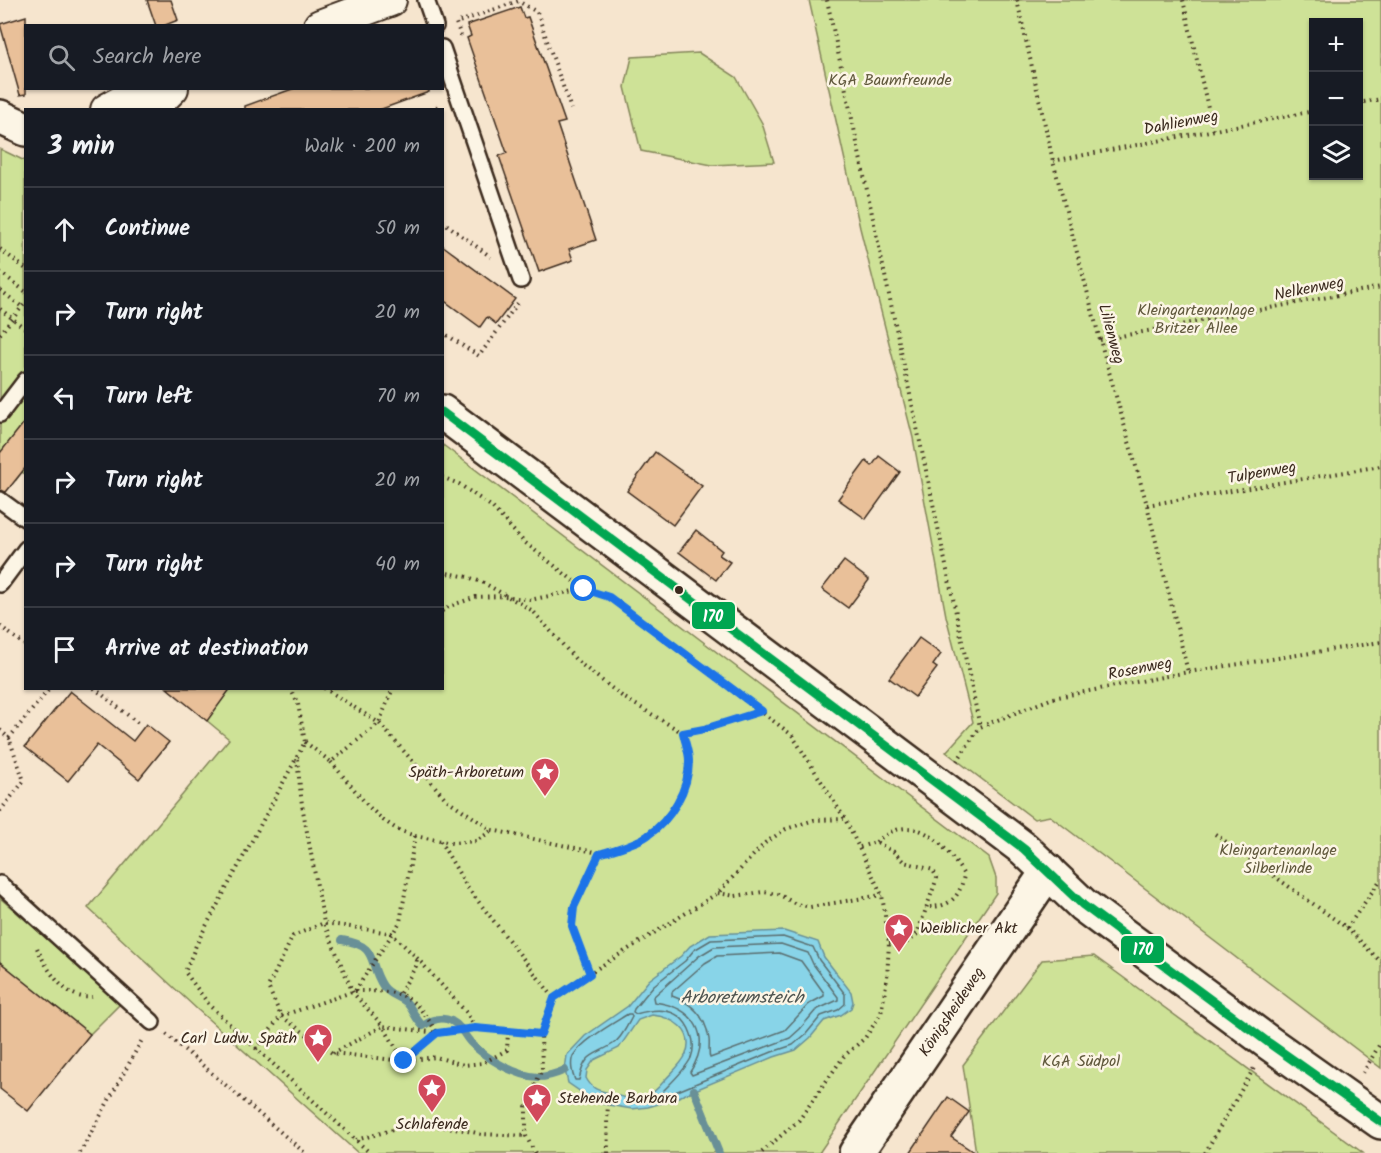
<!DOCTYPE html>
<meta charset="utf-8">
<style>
body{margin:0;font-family:Kalam,sans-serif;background:#20242c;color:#f1f3f6}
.controls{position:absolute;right:18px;top:18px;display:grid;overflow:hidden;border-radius:0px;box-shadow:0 2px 4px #0004}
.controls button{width:54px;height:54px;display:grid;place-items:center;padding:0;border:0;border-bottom:2px solid #363941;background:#171b24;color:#f1f3f6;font:30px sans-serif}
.stop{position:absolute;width:18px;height:18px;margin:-14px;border:4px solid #1a73e8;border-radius:50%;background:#fff}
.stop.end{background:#1a73e8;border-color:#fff;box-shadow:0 2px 6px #0008}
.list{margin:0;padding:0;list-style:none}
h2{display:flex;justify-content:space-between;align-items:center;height:78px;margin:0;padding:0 24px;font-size:26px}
h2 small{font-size:20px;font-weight:400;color:#9ea1a6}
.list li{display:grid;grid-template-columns:39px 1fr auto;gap:18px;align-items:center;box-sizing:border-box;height:84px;padding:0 24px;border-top:2px solid #363941}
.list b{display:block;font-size:22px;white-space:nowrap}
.list em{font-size:20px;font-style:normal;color:#9ea1a6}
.icon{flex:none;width:33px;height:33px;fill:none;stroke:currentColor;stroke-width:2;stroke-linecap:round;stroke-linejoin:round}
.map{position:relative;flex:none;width:1381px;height:1153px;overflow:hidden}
.search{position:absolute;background:#171b24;box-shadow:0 2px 4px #0004;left:24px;top:24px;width:420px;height:66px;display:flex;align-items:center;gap:15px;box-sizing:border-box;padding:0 21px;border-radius:0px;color:#9ea1a6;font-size:22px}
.panel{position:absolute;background:#171b24;box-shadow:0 2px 4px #0004;left:24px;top:108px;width:420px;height:582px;border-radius:0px}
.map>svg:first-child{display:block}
</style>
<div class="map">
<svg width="1381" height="1153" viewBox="0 0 1381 1153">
<rect width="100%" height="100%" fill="#f6e5ce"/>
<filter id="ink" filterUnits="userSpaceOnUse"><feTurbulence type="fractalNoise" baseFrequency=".0167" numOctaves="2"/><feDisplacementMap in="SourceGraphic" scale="12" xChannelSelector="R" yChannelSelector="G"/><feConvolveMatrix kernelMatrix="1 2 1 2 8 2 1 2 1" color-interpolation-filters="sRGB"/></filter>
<g filter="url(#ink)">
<g fill="#cee297" stroke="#84865a" stroke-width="1.5" fill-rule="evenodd">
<path d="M809,0H1381V1068L1050,816L1034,819L946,752L973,722L946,616L913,438L860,228ZM1314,22H1358V176H1314Z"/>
<path d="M699,53L736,77L762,123L774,162L712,165L641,151L625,87L632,57Z"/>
<path d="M0,149L25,161L26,475L22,472L16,480L0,468Z"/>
<path d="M443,445L989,858L996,878V893L819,1153H358L198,1010L88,908L229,739L169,689L442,688Z"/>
<path d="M0,898L121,1003L90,1034L0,962Z"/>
<path d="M1094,956L1363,1153H976L963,1065L1042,960Z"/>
</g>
<path fill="#88d4e8" stroke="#699097" stroke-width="1.5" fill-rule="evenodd" d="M784,931L818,942L824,957L851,992L853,1002L851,1008L841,1015L824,1021L810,1038L796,1050L774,1057L669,1101L648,1107L632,1109L597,1103L568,1083L565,1070L567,1055L585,1036L628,1006L649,980L681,956L690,946L710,934ZM652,1015C672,1017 695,1030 686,1054C682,1064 672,1072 665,1080C660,1086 652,1095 644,1098C633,1101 623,1097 612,1094C600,1090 593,1091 586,1078L587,1070L594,1060L619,1048L638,1020Z"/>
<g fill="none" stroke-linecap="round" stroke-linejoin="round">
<g stroke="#5a6e6f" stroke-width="1.5">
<path d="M783,937L813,947L819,960L845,994V1004L838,1010L821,1016L806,1034L793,1045L772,1052L668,1095H664L663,1091C673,1081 685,1070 691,1058C694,1050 694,1042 691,1034C682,1008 659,1007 636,1014L633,1012L634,1009L654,985L685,961L694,950L711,940Z"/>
<path d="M781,944L808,953L813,964L838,997V1000L816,1010L800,1029L790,1038L692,1075L690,1072C713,1036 695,1007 654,1002L653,997L699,956L714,947Z"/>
<path d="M779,953L801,961L824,993V996L809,1004L785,1030L710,1058C708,1052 710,1045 709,1039C706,1017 692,1003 672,996V992L705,963L717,956Z"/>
<path d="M628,1014H631L632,1017C627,1026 622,1038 613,1044C593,1057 585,1052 579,1080H575C572,1074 570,1063 573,1056C583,1040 612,1024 628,1014Z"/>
</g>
<g stroke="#699097" stroke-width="8">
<path d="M342,940C380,946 367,962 383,986C389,995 399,996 406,1002C413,1009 415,1019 423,1026C435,1017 449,1015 460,1028C464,1033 467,1039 471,1043C487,1059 516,1076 538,1077C548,1077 556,1074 565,1070"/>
<path d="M694,1090L719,1153"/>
</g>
</g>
<g fill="#e9c099" stroke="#3b2a1e" stroke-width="1.5">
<path d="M147,0H171L178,20L163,26H156Z"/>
<path d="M520,7L524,18L528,17L565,122L557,124L596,240L569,249L573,260L539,272L499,156L507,153L467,38L471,36L467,25Z"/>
<path d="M26,16V94L20,95L0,24Z"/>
<path d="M295,88H429V92L379,110H245V106Z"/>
<path d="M442,245L515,299L496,324L487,317L480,327L442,299Z"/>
<path d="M26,420V467L6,492L0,490V453Z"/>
<path d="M655,452L702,486L673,525L627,491Z"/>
<path d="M879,456L900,472L866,519L838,499L866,461L872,466Z"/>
<path d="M696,530L722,551L719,555L730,562L716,580L679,552Z"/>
<path d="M844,561L869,580L848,608L822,589Z"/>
<path d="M919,638L941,654L933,665L937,668L915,697L889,678Z"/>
<path d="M167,688H231L207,721Z"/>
<path d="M70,691L133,741L146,724L169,742L139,779L97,745L68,781L25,747Z"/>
<path d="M0,962L90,1034L28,1111L0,1089Z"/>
<path d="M948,1097L969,1112L951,1137L975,1153H910Z"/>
</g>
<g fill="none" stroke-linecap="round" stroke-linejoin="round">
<g stroke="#3b2a1e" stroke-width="20">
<g id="lane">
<path d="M426,0L435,26"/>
<path d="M442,48L521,280"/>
<path d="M0,414L26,380"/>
<path d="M0,500L26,519"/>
<path d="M0,584L26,549"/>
<path d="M0,884L152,1022"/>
</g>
</g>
<g stroke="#3b2a1e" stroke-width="36">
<g id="street">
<path d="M320,26L390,0"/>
<path d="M107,110L147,88"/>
<path d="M150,110L172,88"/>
</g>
</g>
<g stroke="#3b2a1e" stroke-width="38">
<g id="secondary">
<path d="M0,117L26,129"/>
<path d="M442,412L1024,849L1083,905L1111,926L1269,1043L1381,1122"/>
<path d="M856,1153L1048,871"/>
</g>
</g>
<g stroke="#3b2a1e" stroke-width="4" stroke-dasharray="1.5 4.5" stroke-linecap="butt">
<path d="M827,0L980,727"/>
<path d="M1017,0L1053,161L1100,340L1147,505L1188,672"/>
<path d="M1183,0L1213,129"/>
<path d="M461,36L456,23L518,1L537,12L571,109"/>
<path d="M1358,103L1381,99"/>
<path d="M431,110L439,106"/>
<path d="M1053,161L1314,111"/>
<path d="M442,221L491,257"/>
<path d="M0,249L26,269"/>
<path d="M0,272L26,292"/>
<path d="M0,290L22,307"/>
<path d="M0,309L26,329"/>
<path d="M442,332L479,356L520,300"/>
<path d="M0,334L26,302"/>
<path d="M1100,340L1381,287"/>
<path d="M442,477L459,484L492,507L523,541L584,589L609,597L792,735L845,819L882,895L889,943L887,979L881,1014L865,1038L844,1056L799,1120L761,1153"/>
<path d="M1147,505L1381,466"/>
<path d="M442,572L468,577L484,583L533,611L577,661L623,697L683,733L703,729L762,711"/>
<path d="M442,611L450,606L476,597L505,596L530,600L583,589"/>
<path d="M0,626L26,646"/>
<path d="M94,688L139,724"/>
<path d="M290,688L298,704L305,742L197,943L185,972L210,1006L370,1153"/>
<path d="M324,688L379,723L446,799L492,830L599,853L626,846L646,836L664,822L683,792L689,760L683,733"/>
<path d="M0,730L9,738L50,688"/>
<path d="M305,742L331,762L379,723L393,688"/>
<path d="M297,759L302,805L324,923L353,993L383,1026L437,1033L475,1028L541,1034"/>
<path d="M957,761L980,727L1053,698L1188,672L1381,642"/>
<path d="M331,762L369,807L383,820L398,830L415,836L452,843L477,841L492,830"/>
<path d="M0,811L24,781L9,738"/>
<path d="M1215,834L1347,928L1381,962"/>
<path d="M440,841L467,887L554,998"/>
<path d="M876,842C914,809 943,841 964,875C960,898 949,908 925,907"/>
<path d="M860,847L876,842L894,852L904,862L933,870L937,878L917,934L909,942L889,943"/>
<path d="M718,893L735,896L763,892L778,894L796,904L810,907L882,895"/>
<path d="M1347,928L1381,879"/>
<path d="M37,948C47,969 65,1001 92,997"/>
<path d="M590,973L572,926L574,907L599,853"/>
<path d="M355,991C402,991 411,991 437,1033L404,1061L332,1053L281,1016L268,987L293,936L324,923L391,933L417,958L467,1013L475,1028"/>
<path d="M400,993L416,966L417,958"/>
<path d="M166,1034L305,1153"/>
<path d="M256,1049L281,1016L355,991L400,922L415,836"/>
<path d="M333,1053L383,1026L404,1061L436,1057L464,1065L483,1063L507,1050L508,1032"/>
<path d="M1363,1073L1381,1042"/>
<path d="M356,1140L396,1129L422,1125L455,1128L481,1134L526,1136"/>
<path d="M80,1153L143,1038"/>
<path d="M535,1153L526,1136V1107L542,1069L541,1034L554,998L590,973L718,893L765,843L786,829L814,820L844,819"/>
<path d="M608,1153L607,1119L609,1092"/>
<path d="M1205,1153L1254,1068"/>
</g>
<use href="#lane" stroke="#fcf5e5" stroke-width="15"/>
<use href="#street" stroke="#fcf5e5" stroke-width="32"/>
<use href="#secondary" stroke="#fcf5e5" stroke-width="33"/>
<g stroke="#fcf5e5" stroke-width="14">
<path id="bus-1" d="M442,412L1024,849L1083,905L1269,1043L1381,1122"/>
</g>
<use href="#bus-1" stroke="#00a651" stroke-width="9"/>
</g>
</g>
<g fill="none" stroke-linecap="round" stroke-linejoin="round" filter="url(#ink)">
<path stroke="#1a73e8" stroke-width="8" d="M404,1061L437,1033L475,1028L541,1034L554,998L590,974L572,926L574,907L599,854C615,849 633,845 647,836C671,820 689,789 689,761C689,752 685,742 683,733L704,729L762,711L609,597L584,589"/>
</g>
<defs>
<g id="sight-pin" transform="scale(1.5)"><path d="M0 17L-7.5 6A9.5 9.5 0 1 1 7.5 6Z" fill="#d1495b" stroke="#fcf5e5"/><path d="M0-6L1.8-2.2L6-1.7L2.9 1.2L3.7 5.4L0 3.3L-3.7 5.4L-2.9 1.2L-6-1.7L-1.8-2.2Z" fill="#fff"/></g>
</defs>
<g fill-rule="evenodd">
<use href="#sight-pin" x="545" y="772"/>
<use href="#sight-pin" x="899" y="928"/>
<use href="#sight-pin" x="318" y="1038"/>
<use href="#sight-pin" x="432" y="1088"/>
<use href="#sight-pin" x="537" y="1098"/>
</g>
<circle fill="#3b2a1e" stroke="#fcf5e5" stroke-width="2" cx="679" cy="590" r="5"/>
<g text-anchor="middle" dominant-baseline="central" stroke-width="5" stroke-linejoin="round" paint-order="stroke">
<g font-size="16" fill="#60583c" stroke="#fcf5e5">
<text x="890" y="80">KGA Baumfreunde</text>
<text x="1196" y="310">Kleingartenanlage<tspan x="1196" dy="18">Britzer Allee</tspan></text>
<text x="1278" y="850">Kleingartenanlage<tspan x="1278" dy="18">Silberlinde</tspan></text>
<text x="1081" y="1061">KGA Südpol</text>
</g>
<g font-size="16" fill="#3b2a1e" stroke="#fcf5e5">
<text transform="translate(1181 123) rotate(-11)">Dahlienweg</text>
<text transform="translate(1309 289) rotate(-11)">Nelkenweg</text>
<text transform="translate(1111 334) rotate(75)">Lilienweg</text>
<text transform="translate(1262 473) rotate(-10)">Tulpenweg</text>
<text transform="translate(1140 669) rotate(-11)">Rosenweg</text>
<text transform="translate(952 1012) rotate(-56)">Königsheideweg</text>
</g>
<g font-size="16" fill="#3b2a1e" stroke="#fcf5e5" text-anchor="end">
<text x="524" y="772">Späth-Arboretum</text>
<text x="920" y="928" text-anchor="start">Weiblicher Akt</text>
<text x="297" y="1038">Carl Ludw. Späth</text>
<text x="558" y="1098" text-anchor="start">Stehende Barbara</text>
<text x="432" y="1124" text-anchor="middle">Schlafende</text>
</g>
<g font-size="18" font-style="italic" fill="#4e5450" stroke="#fcf5e5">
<text x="742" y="998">Arboretumsteich</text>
</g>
</g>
<g stroke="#fcf5e5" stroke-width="2">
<rect x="691" y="601" width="45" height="29" rx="6" fill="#00a651"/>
<rect x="1120" y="935" width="45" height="29" rx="6" fill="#00a651"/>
</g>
<g font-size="16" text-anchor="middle" font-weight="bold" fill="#fff">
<text x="713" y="622">170</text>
<text x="1143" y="955">170</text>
</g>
</svg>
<div class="controls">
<button>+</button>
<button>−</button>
<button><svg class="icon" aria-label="layers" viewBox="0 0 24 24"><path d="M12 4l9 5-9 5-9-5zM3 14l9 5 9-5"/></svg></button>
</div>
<div class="stop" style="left:584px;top:589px"></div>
<div class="stop end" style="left:404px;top:1061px"></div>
<div class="search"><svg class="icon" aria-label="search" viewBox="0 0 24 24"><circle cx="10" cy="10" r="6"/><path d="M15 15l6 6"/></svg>Search here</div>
<section class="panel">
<h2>3 min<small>Walk · 200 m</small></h2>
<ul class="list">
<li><svg class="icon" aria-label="ahead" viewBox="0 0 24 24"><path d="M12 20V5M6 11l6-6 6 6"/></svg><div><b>Continue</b></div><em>50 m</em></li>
<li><svg class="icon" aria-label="right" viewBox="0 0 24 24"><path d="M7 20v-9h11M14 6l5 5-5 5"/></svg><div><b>Turn right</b></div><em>20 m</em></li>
<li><svg class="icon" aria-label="left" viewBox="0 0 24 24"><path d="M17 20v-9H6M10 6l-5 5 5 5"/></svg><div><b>Turn left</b></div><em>70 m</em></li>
<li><svg class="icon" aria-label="right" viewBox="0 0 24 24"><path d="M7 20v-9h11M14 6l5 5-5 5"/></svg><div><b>Turn right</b></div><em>20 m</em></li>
<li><svg class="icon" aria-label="right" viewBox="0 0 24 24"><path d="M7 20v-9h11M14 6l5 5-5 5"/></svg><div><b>Turn right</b></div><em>40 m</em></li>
<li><svg class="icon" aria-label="arrive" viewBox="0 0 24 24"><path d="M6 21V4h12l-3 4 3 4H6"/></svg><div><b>Arrive at destination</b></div></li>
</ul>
</section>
</div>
